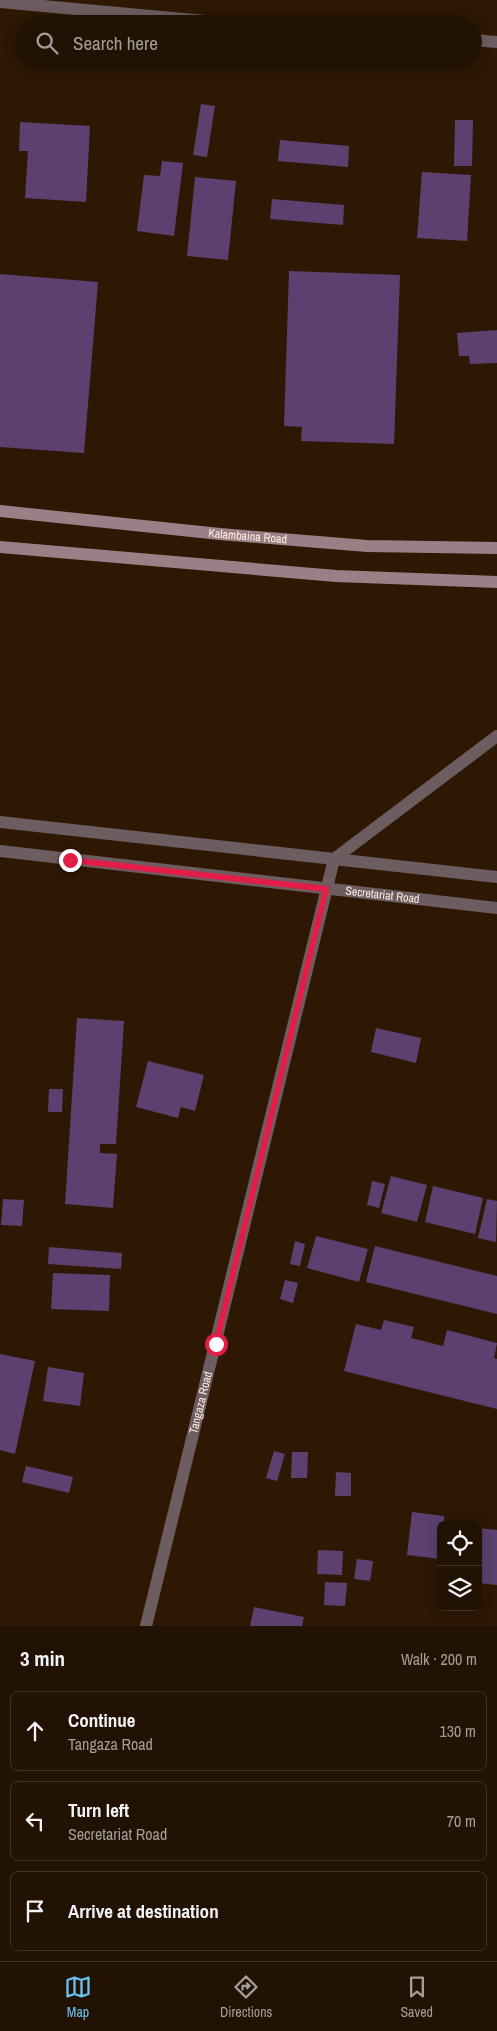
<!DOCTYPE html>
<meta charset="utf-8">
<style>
body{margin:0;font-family:"Archivo Narrow",sans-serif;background:#2e2012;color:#f1f3f6}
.controls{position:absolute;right:15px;bottom:15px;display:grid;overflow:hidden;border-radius:8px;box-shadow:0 2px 12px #0003}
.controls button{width:45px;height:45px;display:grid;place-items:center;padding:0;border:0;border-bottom:1px solid #3f3225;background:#221203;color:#f1f3f6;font:25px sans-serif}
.stop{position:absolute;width:15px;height:15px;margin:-11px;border:4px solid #e11d48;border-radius:50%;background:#fff}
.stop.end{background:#e11d48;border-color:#fff;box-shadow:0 1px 5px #0008}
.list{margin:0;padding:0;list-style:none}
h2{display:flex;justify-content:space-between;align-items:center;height:65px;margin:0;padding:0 20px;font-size:21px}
h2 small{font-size:16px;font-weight:400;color:#a29e9a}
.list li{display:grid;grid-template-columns:32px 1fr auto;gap:15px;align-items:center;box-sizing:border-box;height:80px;margin:0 10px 10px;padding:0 10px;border:1px solid #3f3225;border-radius:8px}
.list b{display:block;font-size:19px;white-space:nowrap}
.list p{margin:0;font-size:16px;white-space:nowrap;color:#a29e9a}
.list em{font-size:16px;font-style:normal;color:#a29e9a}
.icon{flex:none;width:28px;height:28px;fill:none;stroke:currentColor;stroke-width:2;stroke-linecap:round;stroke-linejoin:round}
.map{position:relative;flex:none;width:497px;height:1626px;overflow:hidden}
.search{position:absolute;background:#221203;box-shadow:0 2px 12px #0003;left:15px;right:15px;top:15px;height:55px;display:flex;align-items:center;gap:12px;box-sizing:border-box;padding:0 18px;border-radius:28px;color:#a29e9a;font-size:19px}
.sheet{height:335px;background:#221203}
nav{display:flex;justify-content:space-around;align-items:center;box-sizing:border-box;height:70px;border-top:1px solid #3f3225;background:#221203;font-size:14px;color:#a29e9a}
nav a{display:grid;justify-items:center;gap:2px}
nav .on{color:#69c3f1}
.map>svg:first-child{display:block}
</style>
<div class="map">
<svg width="497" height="1626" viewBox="0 0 497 1626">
<rect width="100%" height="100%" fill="#2e1804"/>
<g fill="#5c4170">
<path d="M201,104L215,106L207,157L193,155Z"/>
<path d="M455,120H473L472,166H454Z"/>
<path d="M20,122L90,126L86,202L25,198L28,151H19Z"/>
<path d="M280,140L349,146L348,167L278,161Z"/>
<path d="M162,161L183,163L174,236L137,231L144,175L160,176Z"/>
<path d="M422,172L471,175L467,241L417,238Z"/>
<path d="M195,177L236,181L228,260L187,256Z"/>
<path d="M272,199L344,205L343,225L270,219Z"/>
<path d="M289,271L400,275L394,444L301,441L302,427L284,426Z"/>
<path d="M0,274L98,282L84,453L0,447Z"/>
<path d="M497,330V363L470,364L469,356H459L457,333Z"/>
<path d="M77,1018L124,1021L116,1144H100V1153L117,1154L113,1208L65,1204Z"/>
<path d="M376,1028L421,1038L416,1063L371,1052Z"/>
<path d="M148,1061L204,1075L195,1111L181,1107L178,1118L136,1107Z"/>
<path d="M49,1089H63L62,1112H48Z"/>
<path d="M391,1176L427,1185L417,1222L381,1213Z"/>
<path d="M372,1181L385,1184L379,1208L367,1205Z"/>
<path d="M433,1186L483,1198L475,1234L425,1222Z"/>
<path d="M3,1199L24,1200L22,1226L1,1225Z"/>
<path d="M487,1199L497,1201L496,1242L478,1238Z"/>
<path d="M316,1236L368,1249L359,1282L307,1268Z"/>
<path d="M295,1241L305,1244L300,1266L290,1264Z"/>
<path d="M375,1246L497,1276V1314L366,1282Z"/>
<path d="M49,1247L122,1253L121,1269L48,1264Z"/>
<path d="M53,1273L110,1275L109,1311L51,1309Z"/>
<path d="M285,1280L298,1283L293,1303L280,1299Z"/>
<path d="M384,1320L414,1327L411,1338L443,1346L447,1330L497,1343L494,1358L497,1359V1409L344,1371L356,1324L381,1330Z"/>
<path d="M0,1354L35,1361L15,1454L0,1450Z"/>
<path d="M48,1367L84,1373L80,1406L43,1401Z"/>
<path d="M274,1451L285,1454L277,1481L266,1478Z"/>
<path d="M292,1452H308L307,1478H291Z"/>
<path d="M26,1466L73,1477L69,1493L22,1482Z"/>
<path d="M336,1472L351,1473V1496H335Z"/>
<path d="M412,1512L444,1516V1525H441V1559L407,1555Z"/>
<path d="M478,1528L497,1530V1585L478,1583Z"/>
<path d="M318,1550L343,1551L342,1575L317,1574Z"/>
<path d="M357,1559L373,1561L370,1581L354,1579Z"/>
<path d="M325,1582L347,1583L345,1606L324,1605Z"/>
<path d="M254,1607L304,1617L302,1626H250Z"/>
</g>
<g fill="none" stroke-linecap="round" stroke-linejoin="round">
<g stroke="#6d5d60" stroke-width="12">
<path d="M0,2L237,24"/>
<path d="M473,40L497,42"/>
<path d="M0,822L497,877"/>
<path id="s1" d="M0,851L497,908"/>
<path id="s2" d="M146,1626L334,859L497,736"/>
</g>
<g stroke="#9a8086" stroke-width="12">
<path id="s3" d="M0,511L220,534L367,546L497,548"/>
<path d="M0,547L336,576L497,582"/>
</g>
</g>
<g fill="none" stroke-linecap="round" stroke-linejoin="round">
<path stroke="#e11d48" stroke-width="6" d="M70,860L326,889L216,1344"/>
</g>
<g text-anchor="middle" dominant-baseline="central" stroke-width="4.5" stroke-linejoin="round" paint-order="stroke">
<g font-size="12" fill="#fdede1" stroke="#0f0601">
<text stroke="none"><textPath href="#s3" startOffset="249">Kalambaina Road</textPath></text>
<text stroke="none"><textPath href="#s1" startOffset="385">Secretariat Road</textPath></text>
<text stroke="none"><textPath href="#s2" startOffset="230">Tangaza Road</textPath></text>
</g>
</g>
</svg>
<div class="controls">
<button><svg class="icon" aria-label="locate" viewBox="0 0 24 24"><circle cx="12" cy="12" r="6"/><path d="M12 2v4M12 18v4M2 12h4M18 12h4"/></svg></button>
<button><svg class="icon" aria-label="layers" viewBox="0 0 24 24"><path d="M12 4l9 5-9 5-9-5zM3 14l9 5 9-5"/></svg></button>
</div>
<div class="stop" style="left:216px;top:1344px"></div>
<div class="stop end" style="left:70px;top:860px"></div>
<div class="search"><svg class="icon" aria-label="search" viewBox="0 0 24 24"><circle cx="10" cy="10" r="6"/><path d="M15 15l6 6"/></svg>Search here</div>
</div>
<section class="sheet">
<h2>3 min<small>Walk · 200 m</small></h2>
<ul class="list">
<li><svg class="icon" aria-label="ahead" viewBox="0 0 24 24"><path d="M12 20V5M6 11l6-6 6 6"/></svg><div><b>Continue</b><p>Tangaza Road</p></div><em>130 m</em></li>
<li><svg class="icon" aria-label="left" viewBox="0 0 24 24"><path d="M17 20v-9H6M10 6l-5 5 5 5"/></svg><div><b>Turn left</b><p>Secretariat Road</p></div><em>70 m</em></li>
<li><svg class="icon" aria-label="arrive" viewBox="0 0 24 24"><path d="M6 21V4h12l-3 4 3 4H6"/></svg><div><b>Arrive at destination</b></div></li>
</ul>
</section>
<nav>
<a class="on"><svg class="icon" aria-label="map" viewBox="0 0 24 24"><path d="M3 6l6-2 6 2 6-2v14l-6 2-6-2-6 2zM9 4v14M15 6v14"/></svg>Map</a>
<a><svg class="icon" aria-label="directions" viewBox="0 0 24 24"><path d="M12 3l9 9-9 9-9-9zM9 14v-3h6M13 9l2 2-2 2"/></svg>Directions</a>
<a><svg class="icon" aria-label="saved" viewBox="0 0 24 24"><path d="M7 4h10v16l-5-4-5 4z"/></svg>Saved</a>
</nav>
